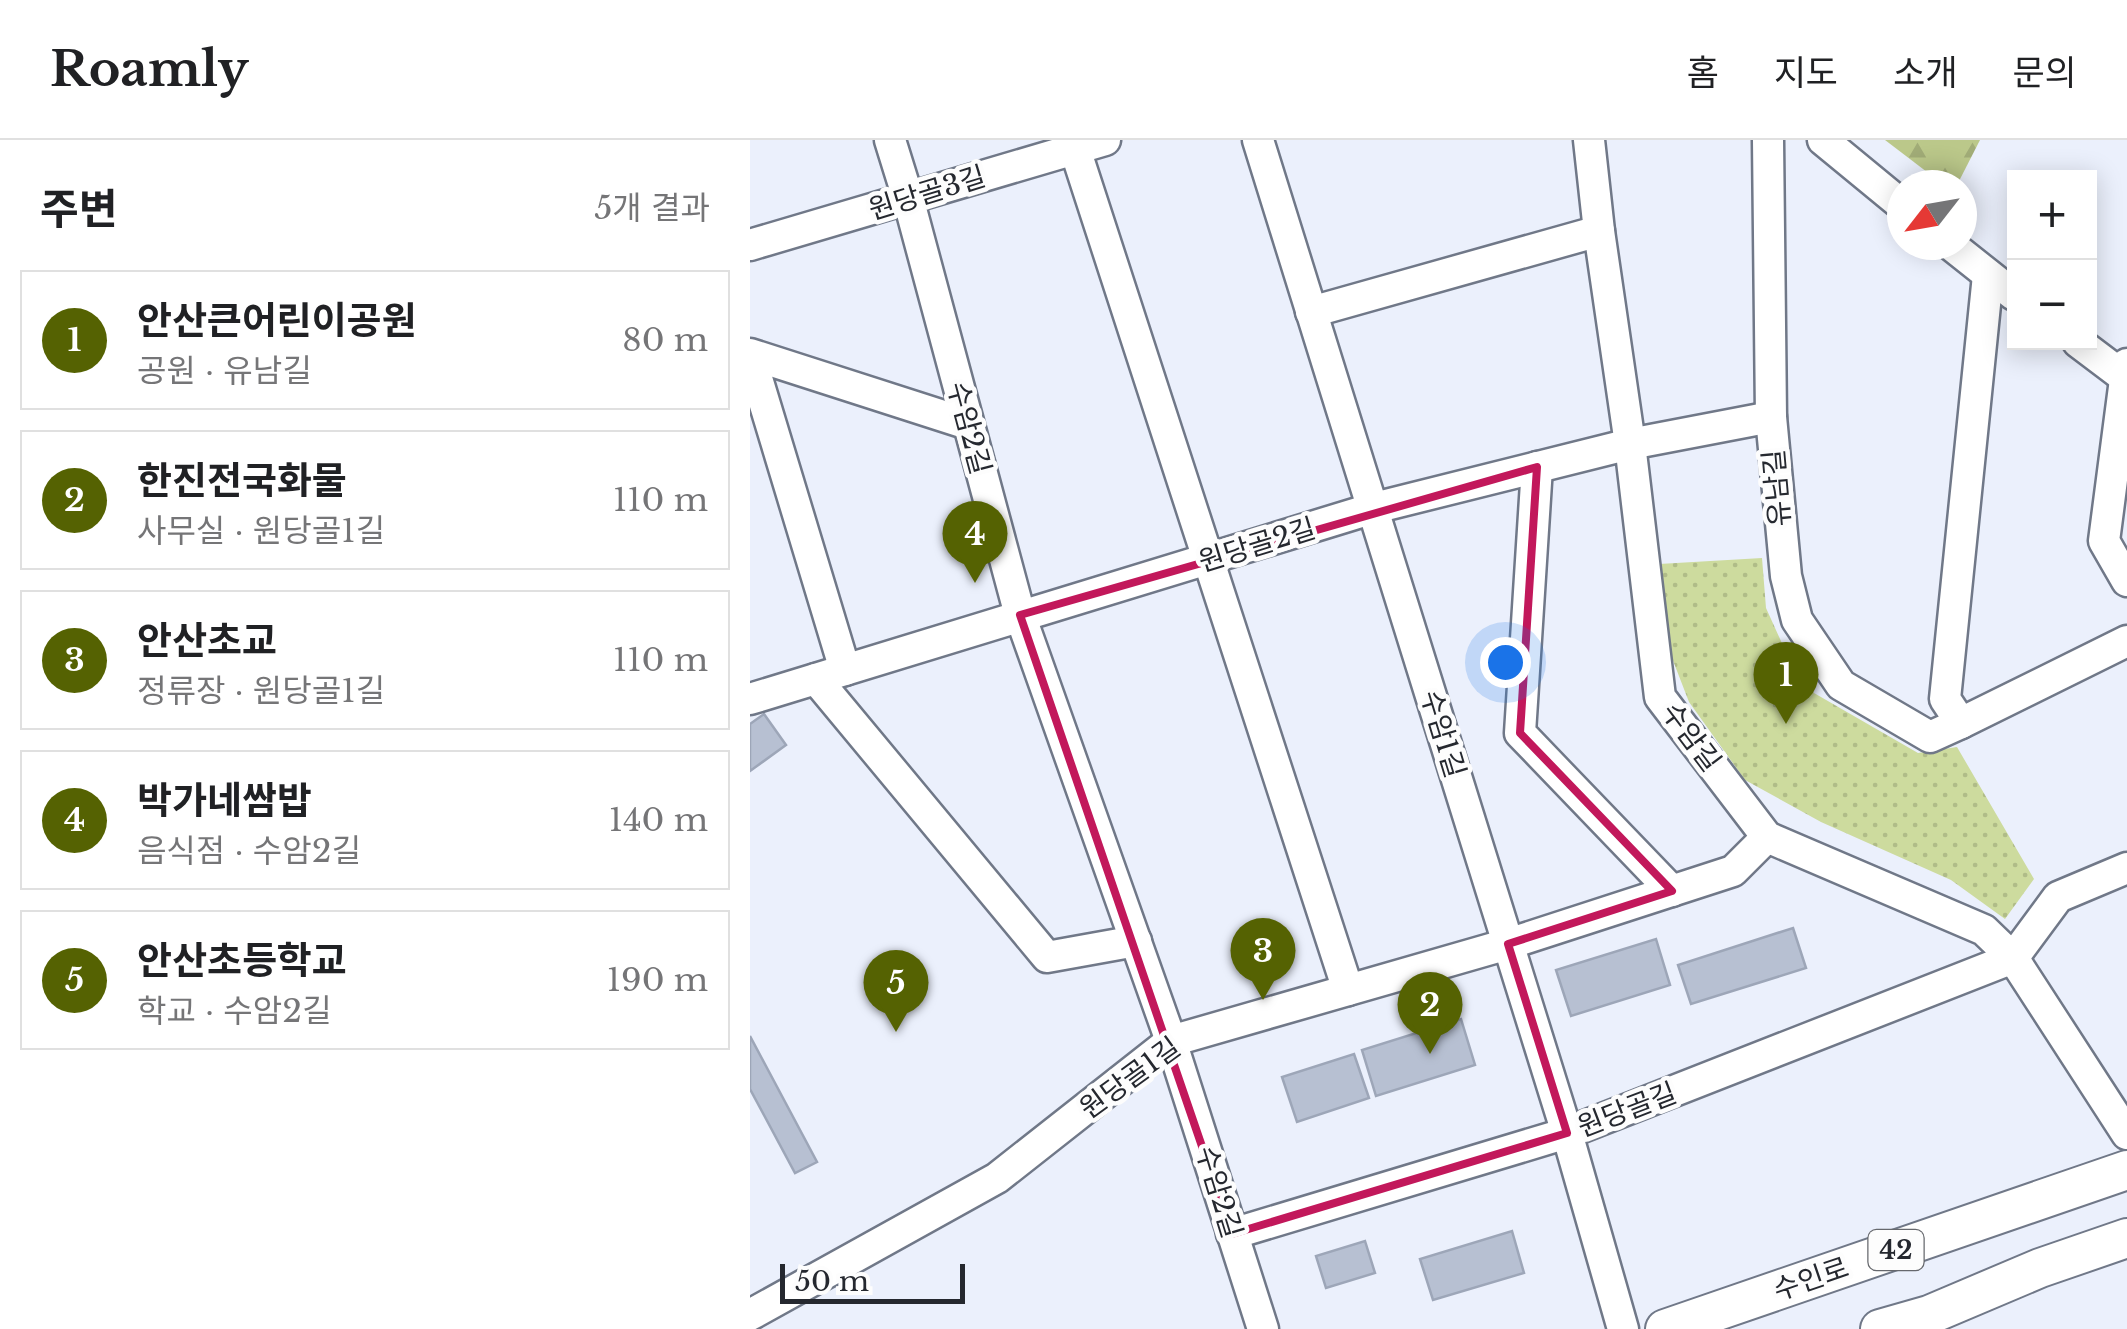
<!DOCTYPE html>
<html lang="ko">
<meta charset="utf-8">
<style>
body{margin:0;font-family:"Libre Baskerville","Noto Sans KR",serif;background:#f6f6f6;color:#202124}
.controls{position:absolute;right:30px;top:30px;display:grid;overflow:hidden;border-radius:0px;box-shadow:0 5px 25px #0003}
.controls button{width:90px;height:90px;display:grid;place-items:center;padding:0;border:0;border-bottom:2px solid #e0e0e0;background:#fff;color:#202124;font:50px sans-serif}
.compass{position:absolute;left:1137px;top:30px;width:90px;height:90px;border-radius:50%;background:#fff;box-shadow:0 5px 25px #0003;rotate:239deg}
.scale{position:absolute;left:30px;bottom:25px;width:185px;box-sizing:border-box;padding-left:10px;border:5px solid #25282f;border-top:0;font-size:28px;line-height:35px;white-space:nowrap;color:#25282f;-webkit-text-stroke:8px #fdfdfd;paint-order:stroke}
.you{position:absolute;left:755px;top:522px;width:35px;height:35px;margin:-25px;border:8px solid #fff;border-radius:50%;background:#1a73e8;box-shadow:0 0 0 15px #1a73e833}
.badge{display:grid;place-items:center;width:65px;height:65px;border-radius:50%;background:#556202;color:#fff;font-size:32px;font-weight:700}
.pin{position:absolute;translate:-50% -82px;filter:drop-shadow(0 2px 5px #0008)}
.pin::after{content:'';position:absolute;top:52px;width:35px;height:30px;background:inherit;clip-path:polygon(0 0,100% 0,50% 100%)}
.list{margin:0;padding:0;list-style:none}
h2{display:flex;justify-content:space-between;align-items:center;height:130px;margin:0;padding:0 40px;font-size:42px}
h2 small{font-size:32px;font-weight:400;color:#757577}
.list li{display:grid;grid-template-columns:65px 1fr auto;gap:30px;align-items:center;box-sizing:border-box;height:140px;margin:0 20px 20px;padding:0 20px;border:2px solid #e0e0e0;border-radius:0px}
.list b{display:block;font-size:38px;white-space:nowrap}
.list p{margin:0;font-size:32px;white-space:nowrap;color:#757577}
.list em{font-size:32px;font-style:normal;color:#757577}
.map{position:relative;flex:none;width:1377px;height:1189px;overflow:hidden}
header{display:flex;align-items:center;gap:60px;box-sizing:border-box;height:140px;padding:0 50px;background:#fff;border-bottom:2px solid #e0e0e0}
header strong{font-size:48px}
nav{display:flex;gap:55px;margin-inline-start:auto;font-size:35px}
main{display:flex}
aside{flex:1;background:#fff}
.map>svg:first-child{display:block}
</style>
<header>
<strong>Roamly</strong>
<nav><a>홈</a><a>지도</a><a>소개</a><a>문의</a></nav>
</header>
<main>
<aside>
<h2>주변<small>5개 결과</small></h2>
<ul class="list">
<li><span class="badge">1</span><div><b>안산큰어린이공원</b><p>공원 · 유남길</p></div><em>80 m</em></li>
<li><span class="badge">2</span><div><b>한진전국화물</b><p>사무실 · 원당골1길</p></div><em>110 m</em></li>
<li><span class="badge">3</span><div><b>안산초교</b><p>정류장 · 원당골1길</p></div><em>110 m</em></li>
<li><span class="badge">4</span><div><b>박가네쌈밥</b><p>음식점 · 수암2길</p></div><em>140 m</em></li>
<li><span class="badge">5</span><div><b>안산초등학교</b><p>학교 · 수암2길</p></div><em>190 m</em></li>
</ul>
</aside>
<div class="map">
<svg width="1377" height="1189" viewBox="0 0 1377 1189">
<defs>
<pattern id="green-dots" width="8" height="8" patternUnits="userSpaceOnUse" patternTransform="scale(2.5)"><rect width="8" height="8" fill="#cddb9e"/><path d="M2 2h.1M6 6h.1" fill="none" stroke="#b0bc88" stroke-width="1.8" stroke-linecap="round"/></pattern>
<pattern id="forest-firs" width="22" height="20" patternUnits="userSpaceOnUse" patternTransform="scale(2.5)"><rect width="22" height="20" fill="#bbc88a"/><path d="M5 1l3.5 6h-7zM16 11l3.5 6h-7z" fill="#a1ac77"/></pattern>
</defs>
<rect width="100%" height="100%" fill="#ebf0fc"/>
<path fill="url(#green-dots)" d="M1012,418L1016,468L1035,510L1064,553L1168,613L1207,607L1284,739L1255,779L1201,740L1071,682L995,640L939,562L922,518L909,424Z"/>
<path fill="url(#forest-firs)" d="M1135,0H1230L1207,45H1194Z"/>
<g fill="#b7c0d2" stroke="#9da6b8" stroke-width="2.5">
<path d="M14,574L36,605L0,631V584Z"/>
<path d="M1043,788L1056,828L941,864L928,825Z"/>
<path d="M906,799L920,845L821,876L806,830Z"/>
<path d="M711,879L725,925L626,956L612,910Z"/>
<path d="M0,896L67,1022L45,1033L0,949Z"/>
<path d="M604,914L619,958L547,982L532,937Z"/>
<path d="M762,1091L774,1133L683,1160L670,1119Z"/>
<path d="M615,1101L625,1133L576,1148L566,1116Z"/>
</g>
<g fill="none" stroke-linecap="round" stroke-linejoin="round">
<g stroke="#707888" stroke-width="35">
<g id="minor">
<path d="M140,0L158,58L270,475L421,901L513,1189"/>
<path d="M508,0L817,993L873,1189"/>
<path d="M839,0L849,91L880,304L910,557L1017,697L1234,790L1263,818L1377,994"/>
<path d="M1018,0L1021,277L1036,436L1047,480L1091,545L1180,597L1211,583"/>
<path d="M1073,0L1152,65"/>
<path d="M325,9L598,850"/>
<path d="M0,105L355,0"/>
<path d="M1201,105L1264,155"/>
<path d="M1238,135L1195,559L1211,583L1377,501"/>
<path d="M561,172L849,91"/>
<path d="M1328,202L1377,239"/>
<path d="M0,214L218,284"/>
<path d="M0,215L95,530"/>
<path d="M1377,224L1354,401L1377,441"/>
<path d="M787,327L770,593L922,751"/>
<path d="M66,539L297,817L386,801"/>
<path d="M0,559L624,368L880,304L1021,277"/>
<path d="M482,1094L817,993L1263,818L1308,757L1377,728"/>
<path d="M0,1175L247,1038L421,901L758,804L983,731L1017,697"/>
</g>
</g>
<g stroke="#707888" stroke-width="42">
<g id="major">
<path d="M915,1189L1377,1030"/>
<path d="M1130,1189L1179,1175L1290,1128L1377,1098"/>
</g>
</g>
<use href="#minor" stroke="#fff" stroke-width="30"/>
<use href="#major" stroke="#fff" stroke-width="38"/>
</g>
<path fill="none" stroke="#c2185b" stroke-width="8" stroke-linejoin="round" d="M787,327L770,593L922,751L758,804L817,993L482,1094L270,475Z"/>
<g text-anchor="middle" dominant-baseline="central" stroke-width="9" stroke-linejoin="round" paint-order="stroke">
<rect fill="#fdfdfd" stroke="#66686d" stroke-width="2.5" x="1118.5" y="1090" width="55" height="40" rx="8"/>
<g font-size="25" font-weight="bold" fill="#25282f">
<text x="1146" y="1110">42</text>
</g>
<g font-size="28" fill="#25282f" stroke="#fdfdfd">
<text transform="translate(177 53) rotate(-17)">원당골3길</text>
<text transform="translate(219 288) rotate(75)">수암2길</text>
<text transform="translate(1027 348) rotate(-95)">유남길</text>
<text transform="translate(507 405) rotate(-17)">원당골2길</text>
<text transform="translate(693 594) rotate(73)">수암1길</text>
<text transform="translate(941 597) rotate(53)">수암길</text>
<text transform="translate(380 938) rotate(-36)">원당골1길</text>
<text transform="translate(877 970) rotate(-21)">원당골길</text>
<text transform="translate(469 1052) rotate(73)">수암2길</text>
<text transform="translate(1061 1139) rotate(-19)">수인로</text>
</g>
</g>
</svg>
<div class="controls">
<button>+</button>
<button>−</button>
</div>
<svg class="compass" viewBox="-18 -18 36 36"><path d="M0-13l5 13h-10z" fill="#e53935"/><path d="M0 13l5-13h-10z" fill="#757577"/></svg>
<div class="scale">50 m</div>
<div class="you"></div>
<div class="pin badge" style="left:1036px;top:584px">1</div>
<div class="pin badge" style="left:680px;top:914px">2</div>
<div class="pin badge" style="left:513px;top:860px">3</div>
<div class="pin badge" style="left:225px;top:443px">4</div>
<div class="pin badge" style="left:146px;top:892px">5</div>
</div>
</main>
